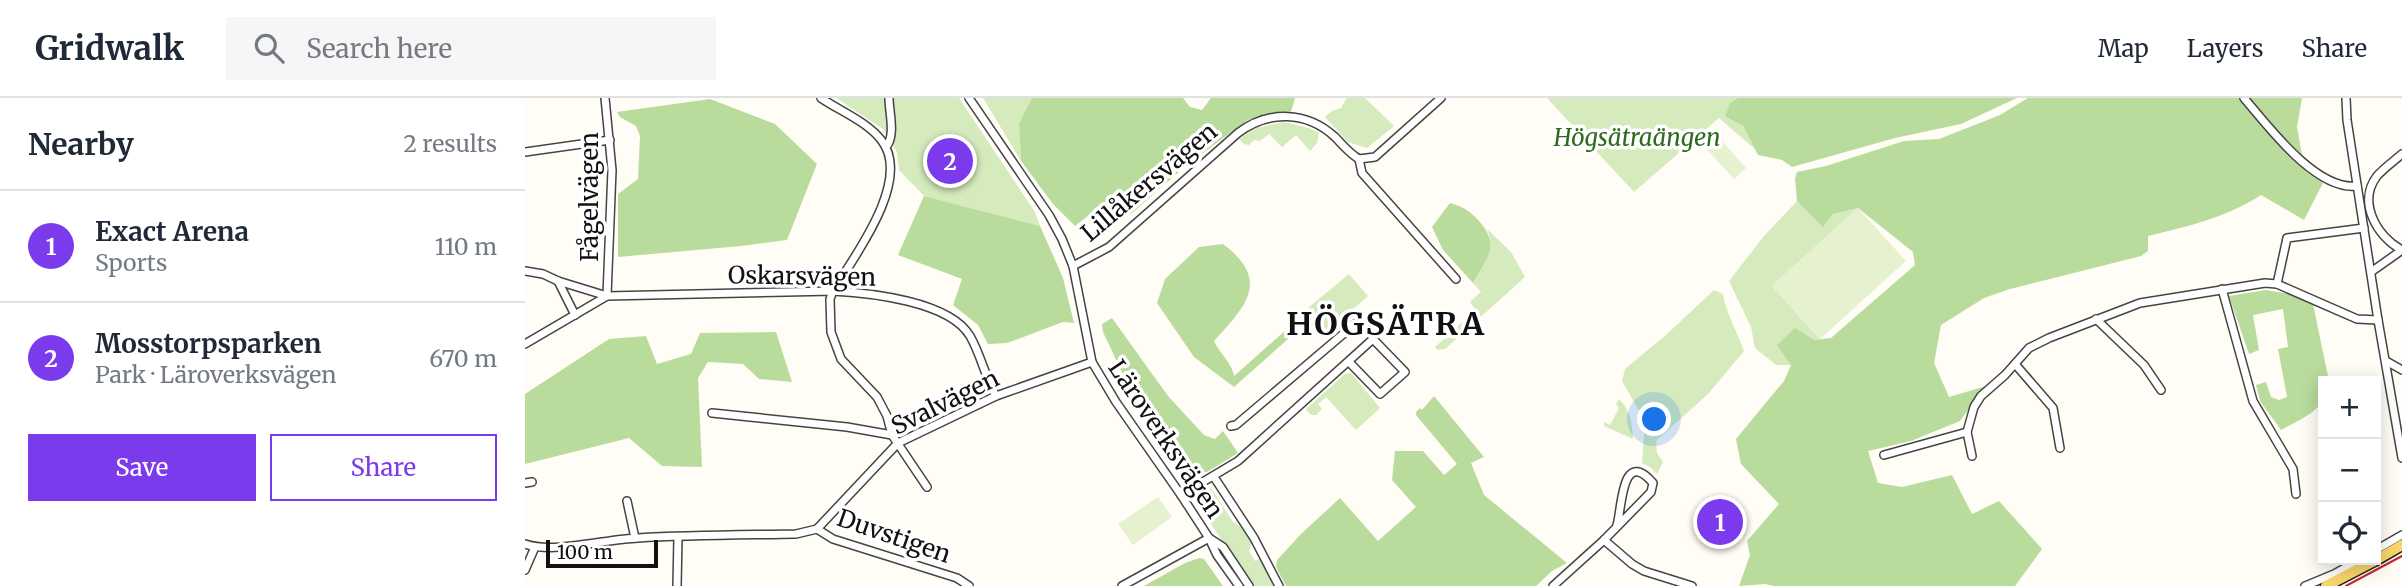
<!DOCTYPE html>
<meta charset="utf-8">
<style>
body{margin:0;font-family:Merriweather,serif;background:#f6f6f7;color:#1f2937}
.controls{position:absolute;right:21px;bottom:21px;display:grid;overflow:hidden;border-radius:0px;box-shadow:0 4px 18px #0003}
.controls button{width:63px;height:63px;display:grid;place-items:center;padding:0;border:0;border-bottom:2px solid #e0e1e3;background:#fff;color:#1f2937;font:35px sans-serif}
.scale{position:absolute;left:21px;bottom:18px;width:112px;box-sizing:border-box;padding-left:7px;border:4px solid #111;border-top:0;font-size:19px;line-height:24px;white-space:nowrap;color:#111;-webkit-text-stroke:5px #fff;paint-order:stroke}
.you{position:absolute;left:1130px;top:322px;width:24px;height:24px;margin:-18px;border:5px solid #fff;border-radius:50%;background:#1a73e8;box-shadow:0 0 0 10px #1a73e833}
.badge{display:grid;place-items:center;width:46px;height:46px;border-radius:50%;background:#7c3aed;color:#fff;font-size:23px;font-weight:700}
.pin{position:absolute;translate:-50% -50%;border:4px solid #fff;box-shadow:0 2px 7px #0006}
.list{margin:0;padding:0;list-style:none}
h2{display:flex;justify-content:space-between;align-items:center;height:91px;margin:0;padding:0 28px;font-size:30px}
h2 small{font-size:23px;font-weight:400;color:#747a83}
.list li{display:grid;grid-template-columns:46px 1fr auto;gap:21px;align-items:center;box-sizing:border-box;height:112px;padding:0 28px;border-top:2px solid #e0e1e3}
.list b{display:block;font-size:26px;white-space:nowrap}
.list p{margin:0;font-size:23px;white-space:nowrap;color:#747a83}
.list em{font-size:23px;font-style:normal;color:#747a83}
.actions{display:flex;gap:14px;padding:21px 28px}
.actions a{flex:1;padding:16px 0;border:2px solid #7c3aed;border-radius:0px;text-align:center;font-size:24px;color:#7c3aed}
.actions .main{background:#7c3aed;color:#fff}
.icon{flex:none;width:38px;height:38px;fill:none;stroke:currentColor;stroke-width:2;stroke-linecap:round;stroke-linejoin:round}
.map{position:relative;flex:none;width:1877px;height:488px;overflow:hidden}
header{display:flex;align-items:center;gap:42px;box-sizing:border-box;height:98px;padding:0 35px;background:#fff;border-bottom:2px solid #e0e1e3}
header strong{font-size:33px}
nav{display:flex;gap:38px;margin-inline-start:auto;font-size:24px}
.search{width:490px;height:63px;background:#f6f6f7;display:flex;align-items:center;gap:18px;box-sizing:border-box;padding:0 24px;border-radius:0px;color:#747a83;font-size:26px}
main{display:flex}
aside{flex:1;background:#fff}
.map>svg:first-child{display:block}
</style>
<header>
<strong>Gridwalk</strong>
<div class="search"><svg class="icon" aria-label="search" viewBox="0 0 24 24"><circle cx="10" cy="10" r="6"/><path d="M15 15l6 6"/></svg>Search here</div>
<nav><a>Map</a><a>Layers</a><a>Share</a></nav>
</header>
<main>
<aside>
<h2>Nearby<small>2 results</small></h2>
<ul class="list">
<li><span class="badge">1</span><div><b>Exact Arena</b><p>Sports</p></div><em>110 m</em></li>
<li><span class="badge">2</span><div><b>Mosstorpsparken</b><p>Park · Läroverksvägen</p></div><em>670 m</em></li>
</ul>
<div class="actions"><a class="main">Save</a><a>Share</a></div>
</aside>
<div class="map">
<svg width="1877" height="488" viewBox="0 0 1877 488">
<rect width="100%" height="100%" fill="#fffdf5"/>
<g fill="#d5ebbd">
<path d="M311,0H434L510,114L515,128L399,98L374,72L372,54L358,31Z"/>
<path d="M458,0H507L494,25L496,63Z"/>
<path d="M822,0H840L869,28L842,50L823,44L800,19L807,13L816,10Z"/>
<path d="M1022,0H1213L1205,5L1231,52L1194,20L1109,94Z"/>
<path d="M759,24L784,30L794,35L792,45L785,53L771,37L757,49L744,36L735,43L729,42L724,47L719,46L714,41L731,30Z"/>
<path d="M1272,103L1298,128L1308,116L1333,110L1247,188L1295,241L1306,240L1289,242L1266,267H1251L1230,250L1226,229L1204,183L1239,138Z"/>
<path d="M962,131L986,154L1000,179L920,251L913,252L910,249L951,212L945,204L956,194L948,185C959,166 972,153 962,131Z"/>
<path d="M824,176L843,198L803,233L783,210Z"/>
<path d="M1189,192L1198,196C1201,216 1212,233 1219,253L1183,296L1131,343L1132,355L1138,364L1132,376L1125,369L1117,365L1120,323L1097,283L1100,271L1142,236Z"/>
<path d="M826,275L855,310L831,332L801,299L793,306L797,311L791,317H786L781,311L820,276Z"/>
<path d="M1094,301C1106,313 1107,325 1108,341L1079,328V324L1085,327L1094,310L1091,306Z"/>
<path d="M686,390L708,424L715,428L727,444L724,453L730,463L736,460L748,488H727L671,403Z"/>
</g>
<g fill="#b9dc9c">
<path d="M507,0H658L665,9L677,12L686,0H770L766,14L735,17L721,23L662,67L606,116L582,103L550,128L528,106L496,63L494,25Z"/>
<path d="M1213,0H1492L1436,26L1370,40L1267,69L1257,62L1233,57L1218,28L1200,18L1205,5Z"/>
<path d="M1503,0H1777L1772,29L1780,73L1798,85L1779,122L1736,97C1700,120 1664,128 1623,138V153L1616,158L1485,191L1459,200L1416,227L1409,265L1424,299L1461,288L1435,323L1386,343L1343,353L1353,385L1377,389L1427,377L1447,416L1474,403L1517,451L1490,488H1249L1240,486L1214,488L1225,457L1222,443L1254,406L1216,366L1211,341L1259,283L1266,267L1252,247L1270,230L1289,242L1306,240L1390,167L1388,154L1333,110L1308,116L1298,129L1272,103L1270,81L1272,74L1301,68L1379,43L1414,41L1475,17Z"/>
<path d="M185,1L250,26L292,66L262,142L216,148L93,159V96L113,81L115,38L111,28L95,19L92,14Z"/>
<path d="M399,98L515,128L538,180L549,225L538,224L482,245L463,246L453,227L428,207L437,181L373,157Z"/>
<path d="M925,105C937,108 945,113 953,122C976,147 963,159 948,185L918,152L907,129Z"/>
<path d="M698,146C747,183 720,209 689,243C695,256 707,265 709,278L770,224L772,233L709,289L669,259L632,205L640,181L674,149Z"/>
<path d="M1741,192L1764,196L1788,206L1804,283H1798C1798,288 1800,296 1798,301C1794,314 1767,326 1756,332L1735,303L1731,287L1741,284L1746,299L1754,302L1762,299L1753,251L1763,249L1758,211L1728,217L1734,252L1724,256L1704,198Z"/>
<path d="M587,220L643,298L679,337L690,341L698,333L713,355L682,374L660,371L603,287L578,234L577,226Z"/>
<path d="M251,234L267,284L234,281L218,266L183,264L173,280L177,369L137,368L104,340L0,366V296L84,241L121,238L132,266L166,256L175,235Z"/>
<path d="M909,298L959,359L946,365L959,397L1042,465L1027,473L1011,488H761L751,469L752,462L776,436L815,400L853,443L891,409L867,382L870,353H898L919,377L932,366L891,317V314L895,310L897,312Z"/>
<path d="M674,460L679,461L698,488H619L660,465Z"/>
</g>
<g fill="#e6f2cf">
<path d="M1187,32L1221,70L1209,81L1175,44Z"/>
<path d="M1333,110L1381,163L1295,241L1247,188Z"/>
<path d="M633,399L647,419L608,447L593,426Z"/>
</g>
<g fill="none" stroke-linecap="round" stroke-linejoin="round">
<g stroke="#444" stroke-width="10">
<g id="minor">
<path d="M296,0C315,13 343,24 357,43C387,83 329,159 308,193L305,201L306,234L316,261L352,299L362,318L367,337L402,389"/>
<path d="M444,0L524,117L537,141L548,168L567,264L591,304L656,397L684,440L692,457L714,488"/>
<path d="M1719,0C1743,28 1791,93 1832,88"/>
<path d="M1821,0L1822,22L1853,222L1877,360"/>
<path d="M361,49C371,37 364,15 364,0"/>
<path d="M0,54L85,42"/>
<path d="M834,61L837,75L931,181"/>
<path d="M1877,152C1852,139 1832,104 1852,78C1859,70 1869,63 1877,56"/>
<path d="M548,168L584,149L713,35C743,12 782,13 810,39C818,47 824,55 834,61L850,59L916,0"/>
<path d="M0,173L18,176L33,183L82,198L308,193C345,195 424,203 445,238C456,257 460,279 471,298"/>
<path d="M1846,174L1877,152"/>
<path d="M33,183L50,217"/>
<path d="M1752,186L1762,140L1839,130"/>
<path d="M1697,191L1728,303L1768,371L1771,396"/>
<path d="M1571,221L1619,267L1636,292"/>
<path d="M0,246L82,198L87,72L80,0"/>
<path d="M1861,263L1877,272"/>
<path d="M1490,266L1528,310L1535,350"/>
<path d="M187,315L322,329L367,337"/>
<path d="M706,328L711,327L830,226C840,225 848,230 848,241"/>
<path d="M1359,357L1442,334"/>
<path d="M1447,358L1442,334L1449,309L1456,298L1480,277L1504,250L1524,240L1615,205L1740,185L1752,186L1832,221L1853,222"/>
<path d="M689,379L729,440L754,488"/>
<path d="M0,385L7,384"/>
<path d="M656,397L713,363L848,241L880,274L855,296L824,264"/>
<path d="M102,403L110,440"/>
<path d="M292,431L308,441L432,480L444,488"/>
<path d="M684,440L698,449L724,488"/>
<path d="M1079,442L1107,466L1119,473L1167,488"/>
<path d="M0,446C29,456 81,441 113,440C166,437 218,437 271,436L292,431L373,345L471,298L567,264"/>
<path d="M1851,452L1877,437"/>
<path d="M0,472L10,449"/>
<path d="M152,488L153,439"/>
<path d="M597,488L684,440"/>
<path d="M1028,488L1079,442L1126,394L1128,385C1096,348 1097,412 1092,427"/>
<path d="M1780,488L1809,476L1834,462"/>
</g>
</g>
<g stroke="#222" stroke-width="13">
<g id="major">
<path d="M1851,462L1877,447"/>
<path d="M1801,488L1851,462"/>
</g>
</g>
<use href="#minor" stroke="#fff" stroke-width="7"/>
<use href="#major" stroke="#f9d66b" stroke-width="10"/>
<path stroke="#c4262e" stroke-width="2" d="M1821,488L1877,458"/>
</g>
<g text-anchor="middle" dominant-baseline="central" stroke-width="7" stroke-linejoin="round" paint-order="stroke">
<g font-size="24" font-style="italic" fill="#2f6b1f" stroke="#fff">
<text x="1112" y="39">Högsätraängen</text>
</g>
<g font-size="24" fill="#111" stroke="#fff">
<text transform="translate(624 84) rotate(-40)">Lillåkersvägen</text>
<text transform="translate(64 99) rotate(-90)">Fågelvägen</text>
<text transform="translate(277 178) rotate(1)">Oskarsvägen</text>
<text transform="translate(420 304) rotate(-26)">Svalvägen</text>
<text transform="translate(641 341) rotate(56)">Läroverksvägen</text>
<text transform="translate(369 438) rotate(19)">Duvstigen</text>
</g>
<g font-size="32" font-weight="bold" letter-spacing="2" fill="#111" stroke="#fff">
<text x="861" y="226">HÖGSÄTRA</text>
</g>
</g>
</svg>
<div class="controls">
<button>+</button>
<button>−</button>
<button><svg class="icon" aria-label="locate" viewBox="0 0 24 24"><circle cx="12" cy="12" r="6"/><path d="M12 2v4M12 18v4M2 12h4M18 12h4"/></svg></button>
</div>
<div class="scale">100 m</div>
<div class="you"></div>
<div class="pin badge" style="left:1195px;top:424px">1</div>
<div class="pin badge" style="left:425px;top:63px">2</div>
</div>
</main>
